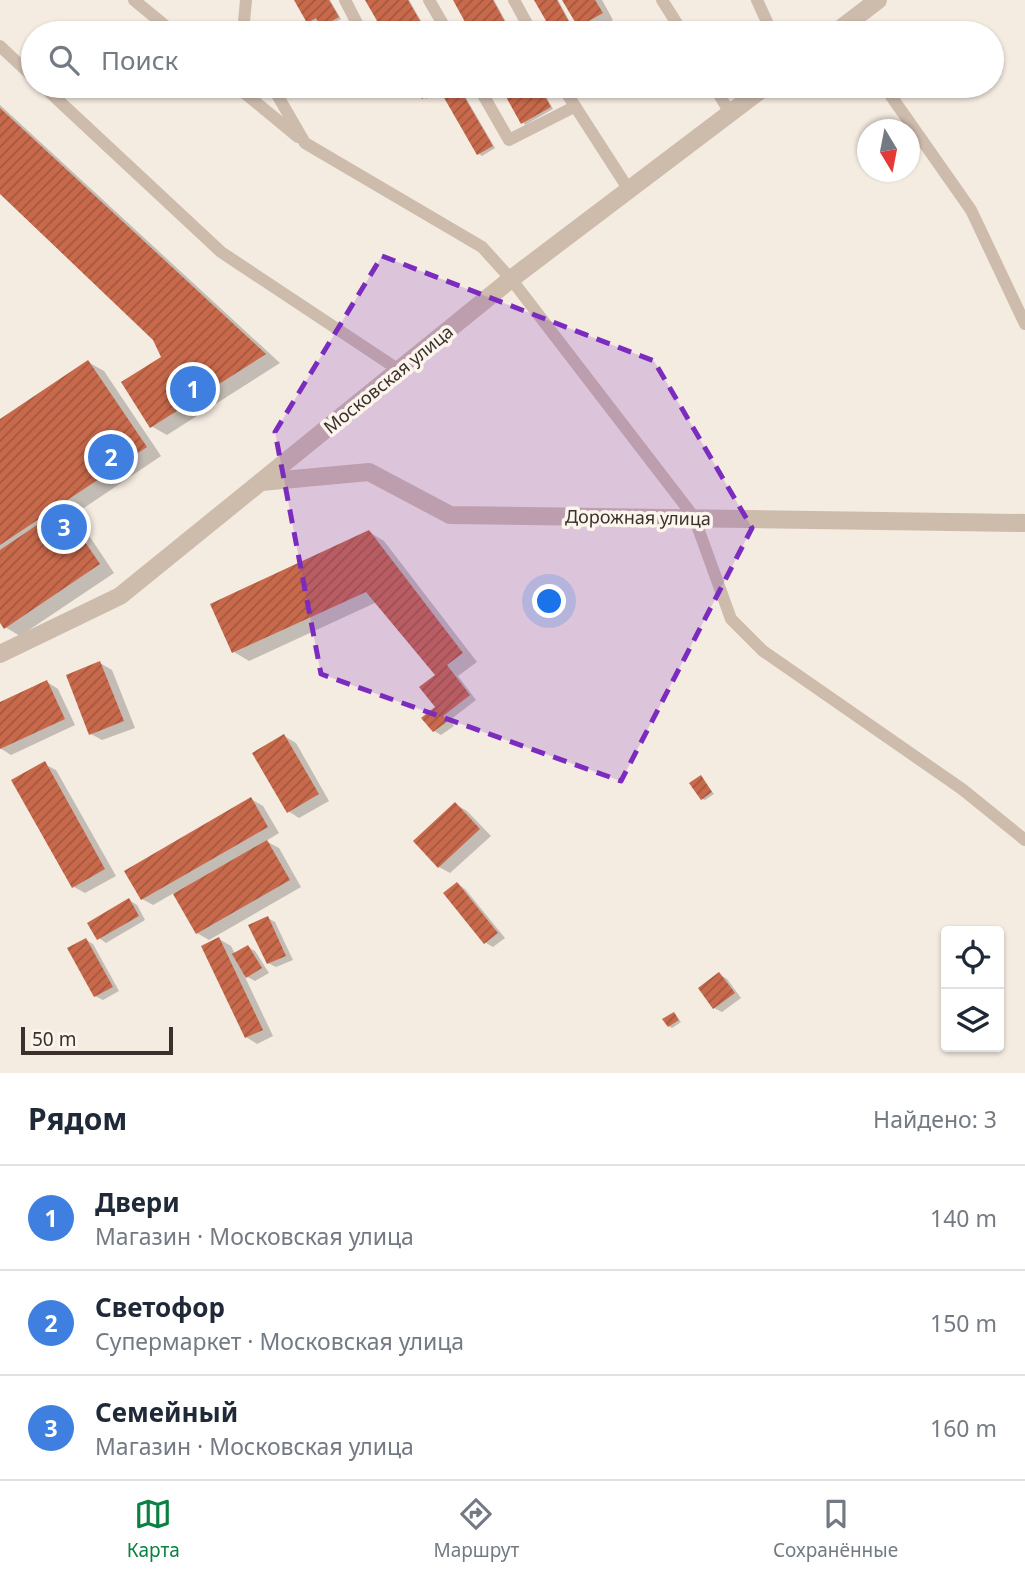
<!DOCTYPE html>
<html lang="ru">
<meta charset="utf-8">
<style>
body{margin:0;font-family:"Noto Sans",sans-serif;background:#f6f6f7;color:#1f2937}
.controls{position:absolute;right:21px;bottom:21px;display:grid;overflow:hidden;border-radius:7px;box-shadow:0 2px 5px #0004}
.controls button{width:63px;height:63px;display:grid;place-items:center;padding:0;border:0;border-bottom:2px solid #e0e1e3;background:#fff;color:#1f2937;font:35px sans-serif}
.compass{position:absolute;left:857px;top:119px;width:63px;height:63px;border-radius:50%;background:#fff;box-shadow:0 2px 5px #0004;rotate:170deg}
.scale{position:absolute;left:21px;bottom:18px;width:152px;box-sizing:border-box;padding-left:7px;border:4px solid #3b302b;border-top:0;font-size:19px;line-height:24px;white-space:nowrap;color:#3b302b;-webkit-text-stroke:5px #fbf5ee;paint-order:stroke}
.you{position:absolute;left:550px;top:602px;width:24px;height:24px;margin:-18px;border:5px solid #fff;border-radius:50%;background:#1a73e8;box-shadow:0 0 0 10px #1a73e833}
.badge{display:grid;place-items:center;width:46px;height:46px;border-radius:50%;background:#0b8043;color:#fff;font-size:23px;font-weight:700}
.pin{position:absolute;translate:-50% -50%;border:4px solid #fff;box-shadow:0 2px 7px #0006}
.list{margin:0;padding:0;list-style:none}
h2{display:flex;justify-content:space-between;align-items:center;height:91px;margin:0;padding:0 28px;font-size:30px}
h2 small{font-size:23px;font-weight:400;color:#747a83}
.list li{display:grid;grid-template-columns:46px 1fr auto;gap:21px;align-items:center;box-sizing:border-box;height:105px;padding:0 28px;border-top:2px solid #e0e1e3}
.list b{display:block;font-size:26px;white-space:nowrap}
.list p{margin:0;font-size:23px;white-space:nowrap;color:#747a83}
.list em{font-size:23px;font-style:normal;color:#747a83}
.icon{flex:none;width:38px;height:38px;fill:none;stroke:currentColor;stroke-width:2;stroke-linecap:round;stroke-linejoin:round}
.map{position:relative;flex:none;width:1025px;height:1073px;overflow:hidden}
.search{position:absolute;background:#fff;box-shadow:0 2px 5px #0004;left:21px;right:21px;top:21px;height:77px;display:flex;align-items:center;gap:18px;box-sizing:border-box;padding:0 24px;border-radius:38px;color:#747a83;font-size:26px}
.sheet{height:406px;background:#fff}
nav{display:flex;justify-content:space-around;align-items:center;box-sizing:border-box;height:98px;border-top:2px solid #e0e1e3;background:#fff;font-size:19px;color:#747a83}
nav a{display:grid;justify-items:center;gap:4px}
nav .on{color:#0b8043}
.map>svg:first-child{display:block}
</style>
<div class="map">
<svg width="1025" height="1073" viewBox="0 0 1025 1073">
<defs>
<pattern id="building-hatch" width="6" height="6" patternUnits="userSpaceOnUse" patternTransform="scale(1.75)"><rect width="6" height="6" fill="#c8694b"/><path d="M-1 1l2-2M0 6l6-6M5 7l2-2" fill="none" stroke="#a4573f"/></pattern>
</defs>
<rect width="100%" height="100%" fill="#f4ebe1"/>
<g fill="#0003">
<path d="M296,0H330L341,19L326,27L319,20L311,24Z"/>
<path d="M367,0H409L428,33H386Z"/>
<path d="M455,0H494L512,33H473Z"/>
<path d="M536,0H558L576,33H555Z"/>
<path d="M564,0H602L613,20L590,33L579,26Z"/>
<path d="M417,86H459L495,148L482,156L479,154L442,90L426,99Z"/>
<path d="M502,86H540L553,109L525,125Z"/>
<path d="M0,105L280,363L167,435L151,426L164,357L155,339L0,192Z"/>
<path d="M88,362L104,371L161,456L72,516L78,519L114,573L20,636L5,627L0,620V422Z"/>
<path d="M369,532L384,541L477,662L458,676L476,700L450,720L454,726L441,735L434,731L438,707L437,675L377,602L249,661L234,652Z"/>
<path d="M100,663L112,670L135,728L102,740L91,734Z"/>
<path d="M47,682L58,689L75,725L11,755L0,748V704Z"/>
<path d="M284,736L296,743L329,801L299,818L288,811Z"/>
<path d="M44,764L56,770L116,876L85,893L74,887Z"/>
<path d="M701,777L714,794L705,800L702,799Z"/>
<path d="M251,799L263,806L279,833L266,841L279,848L301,887L209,940L197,933L174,893L153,905L142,899Z"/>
<path d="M455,804L467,811L491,836L450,873L439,867Z"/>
<path d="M458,884L465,889L505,938L493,947L486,943Z"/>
<path d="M129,900L137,905L145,920L106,943L99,938Z"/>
<path d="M268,918L275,922L293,960L276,967L268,963Z"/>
<path d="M219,939L231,946L235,954L248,947L255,951L269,973L255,981L244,975L273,1036L257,1044L246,1037Z"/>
<path d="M86,940L93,944L119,991L103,1000L95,996Z"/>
<path d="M719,974L727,979L741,998L722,1012L714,1008Z"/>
<path d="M674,1014L681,1022L672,1028L669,1026Z"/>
</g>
<g fill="url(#building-hatch)">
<path d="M294,0H329L339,17L321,27L316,18L307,23Z"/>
<path d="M365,0H408L427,33H384Z"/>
<path d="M453,0H493L511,33H471Z"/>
<path d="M534,0H557L575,33H553Z"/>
<path d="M562,0H595L603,13L578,27Z"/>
<path d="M656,25L659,33H638Z"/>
<path d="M415,86H458L493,146L477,155L439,89L422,99Z"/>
<path d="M500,86H539L551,107L521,124Z"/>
<path d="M0,108L266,354L150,428L121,382L161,357L153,340L0,194Z"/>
<path d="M88,360L147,447L0,545V419Z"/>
<path d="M62,508L100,564L4,629L0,623V550Z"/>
<path d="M369,530L463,653L447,665L470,695L443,716L448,721L433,732L421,718L435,707L419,687L435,675L366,592L232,653L210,604Z"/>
<path d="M100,661L124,721L89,735L66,675Z"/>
<path d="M47,680L65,719L0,749V702Z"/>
<path d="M284,734L319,794L287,813L252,753Z"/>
<path d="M45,761L105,869L72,888L11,780Z"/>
<path d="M701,775L712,792L701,800L689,783Z"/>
<path d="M251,797L268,827L141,900L124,871Z"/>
<path d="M455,802L480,829L438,868L413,841Z"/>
<path d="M267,840L290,880L196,934L173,894Z"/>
<path d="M457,882L498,933L484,944L443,893Z"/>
<path d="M129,898L139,916L97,940L87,923Z"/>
<path d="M268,916L286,956L267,964L248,925Z"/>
<path d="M219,937L263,1030L245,1038L201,946Z"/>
<path d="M86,938L113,987L94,997L67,948Z"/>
<path d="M248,945L262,968L246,978L232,954Z"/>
<path d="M719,972L735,993L713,1009L698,988Z"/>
<path d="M674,1012L679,1020L668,1027L662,1019Z"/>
</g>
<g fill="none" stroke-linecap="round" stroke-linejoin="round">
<g stroke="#cdbbac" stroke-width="12">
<path d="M134,0L174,33"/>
<path d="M345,0L362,33"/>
<path d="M429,0L448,33"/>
<path d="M514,0L532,33"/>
<path d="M662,0L683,33"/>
<path d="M757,0L772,33"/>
<path d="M243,33L246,0"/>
<path d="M0,46L33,77"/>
<path d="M43,86L221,252L399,370"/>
<path d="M236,86L298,137"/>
<path d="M272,86L305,143L482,247L511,279L694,517L731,619L763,651L962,789L1025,840"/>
<path d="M478,86L509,140L574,107"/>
<path d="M562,86L629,190"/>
<path d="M714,86L730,113"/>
<path d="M884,86L971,210L1025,324"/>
</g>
<g stroke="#cdbbac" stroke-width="18">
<path d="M835,33L878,0"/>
<path d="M261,482L369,472L450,515L1025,523"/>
<path d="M0,654L120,596L511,279L766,86"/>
</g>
</g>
<path fill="#7b2cbf" fill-opacity="0.2" stroke="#7b2cbf" stroke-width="5" stroke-dasharray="14 9" stroke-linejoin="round" d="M382,256L654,361L752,528L621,781L321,674L275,432Z"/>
<g text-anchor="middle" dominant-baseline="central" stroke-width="7" stroke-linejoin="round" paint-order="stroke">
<g font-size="18" fill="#3b302b" stroke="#fbf5ee">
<text transform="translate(388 379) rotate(-39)">Московская улица</text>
<text transform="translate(638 517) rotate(1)">Дорожная улица</text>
</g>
</g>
</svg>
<div class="controls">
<button><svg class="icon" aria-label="locate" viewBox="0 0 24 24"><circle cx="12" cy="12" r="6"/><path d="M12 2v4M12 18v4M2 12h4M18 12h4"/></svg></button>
<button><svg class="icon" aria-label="layers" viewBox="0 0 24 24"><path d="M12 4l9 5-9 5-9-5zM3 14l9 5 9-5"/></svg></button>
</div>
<svg class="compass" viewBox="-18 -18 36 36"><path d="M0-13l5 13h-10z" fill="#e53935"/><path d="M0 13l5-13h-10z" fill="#747a83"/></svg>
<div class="scale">50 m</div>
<div class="you"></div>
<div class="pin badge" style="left:193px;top:389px;background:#3f7fe0">1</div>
<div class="pin badge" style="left:111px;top:457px;background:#3f7fe0">2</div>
<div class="pin badge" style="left:64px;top:527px;background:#3f7fe0">3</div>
<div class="search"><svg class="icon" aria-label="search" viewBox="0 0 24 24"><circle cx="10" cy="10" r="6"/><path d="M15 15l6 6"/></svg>Поиск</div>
</div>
<section class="sheet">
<h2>Рядом<small>Найдено: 3</small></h2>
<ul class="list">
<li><span class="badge" style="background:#3f7fe0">1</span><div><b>Двери</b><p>Магазин · Московская улица</p></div><em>140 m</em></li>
<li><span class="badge" style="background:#3f7fe0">2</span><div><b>Светофор</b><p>Супермаркет · Московская улица</p></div><em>150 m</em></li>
<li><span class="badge" style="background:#3f7fe0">3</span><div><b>Семейный</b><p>Магазин · Московская улица</p></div><em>160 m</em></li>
</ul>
</section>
<nav>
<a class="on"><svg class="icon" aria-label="map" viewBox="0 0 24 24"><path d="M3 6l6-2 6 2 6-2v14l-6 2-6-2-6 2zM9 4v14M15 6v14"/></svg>Карта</a>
<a><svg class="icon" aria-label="directions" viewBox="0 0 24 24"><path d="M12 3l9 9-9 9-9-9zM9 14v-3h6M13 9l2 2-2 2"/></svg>Маршрут</a>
<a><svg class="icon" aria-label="saved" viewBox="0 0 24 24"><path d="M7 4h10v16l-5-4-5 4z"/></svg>Сохранённые</a>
</nav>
